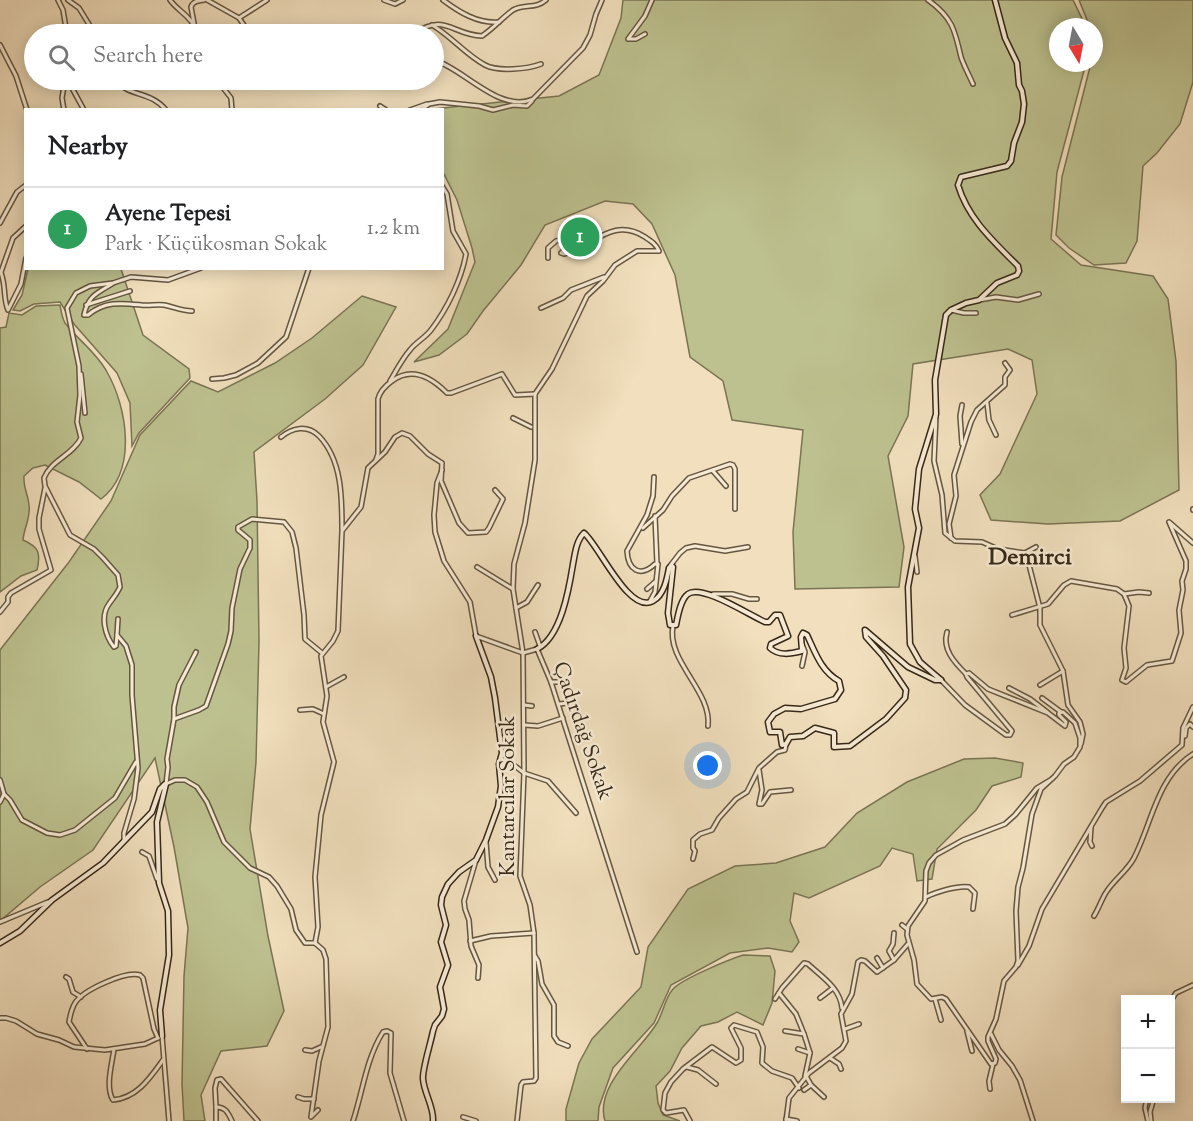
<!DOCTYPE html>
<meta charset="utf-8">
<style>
body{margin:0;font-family:"Sorts Mill Goudy",serif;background:#f6f6f6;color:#202124}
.controls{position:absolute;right:18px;bottom:18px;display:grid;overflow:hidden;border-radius:0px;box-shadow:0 3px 15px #0003}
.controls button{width:54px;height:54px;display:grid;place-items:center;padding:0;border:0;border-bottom:2px solid #e0e0e0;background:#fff;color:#202124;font:30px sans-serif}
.compass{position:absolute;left:1049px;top:18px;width:54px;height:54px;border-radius:50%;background:#fff;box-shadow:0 3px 15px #0003;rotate:170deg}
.you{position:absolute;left:708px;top:766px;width:21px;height:21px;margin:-15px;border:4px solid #fff;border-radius:50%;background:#1a73e8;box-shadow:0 0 0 9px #1a73e833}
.badge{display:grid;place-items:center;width:39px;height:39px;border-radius:50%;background:#d93025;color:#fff;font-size:20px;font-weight:700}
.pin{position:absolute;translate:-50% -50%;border:3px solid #fff;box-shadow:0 2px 6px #0006}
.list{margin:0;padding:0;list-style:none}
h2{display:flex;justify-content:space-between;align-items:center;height:78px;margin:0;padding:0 24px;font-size:26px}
h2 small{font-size:20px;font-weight:400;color:#757577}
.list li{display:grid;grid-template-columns:39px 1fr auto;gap:18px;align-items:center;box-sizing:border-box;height:84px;padding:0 24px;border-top:2px solid #e0e0e0}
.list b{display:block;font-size:22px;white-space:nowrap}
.list p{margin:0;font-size:20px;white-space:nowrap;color:#757577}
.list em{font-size:20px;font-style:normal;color:#757577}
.icon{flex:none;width:33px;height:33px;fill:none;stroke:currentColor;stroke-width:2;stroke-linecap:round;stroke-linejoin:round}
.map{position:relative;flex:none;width:1193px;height:1121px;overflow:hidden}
.search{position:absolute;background:#fff;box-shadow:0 3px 15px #0003;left:24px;top:24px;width:420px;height:66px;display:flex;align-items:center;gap:15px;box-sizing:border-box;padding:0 21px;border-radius:33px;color:#757577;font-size:22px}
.panel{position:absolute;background:#fff;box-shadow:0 3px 15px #0003;left:24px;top:108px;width:420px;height:162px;border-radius:0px}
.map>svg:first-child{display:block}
</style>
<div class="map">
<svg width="1193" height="1121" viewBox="0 0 1193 1121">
<rect width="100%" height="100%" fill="#f1dfbd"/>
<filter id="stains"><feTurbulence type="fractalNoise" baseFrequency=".00333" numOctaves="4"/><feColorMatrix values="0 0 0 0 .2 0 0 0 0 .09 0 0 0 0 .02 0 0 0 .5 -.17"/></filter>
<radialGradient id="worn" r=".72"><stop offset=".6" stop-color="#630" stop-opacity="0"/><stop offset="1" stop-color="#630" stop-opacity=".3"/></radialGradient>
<g fill="#bdc18f" stroke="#7a7454" stroke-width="1.5">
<path d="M623,0H1073L1086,27H1058V63H1086L1057,172L1051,239L1081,265L1153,276L1168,299L1176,361L1179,490L1120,521L1048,524L991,520L980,495L1000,474L1037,394L1032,360L1008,349L913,364L908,416L888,456L904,547L899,587L795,589L793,532L803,430L732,420L723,381L690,357L675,275L652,224L633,204L605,201L545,225L521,265L483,311L467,334L439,355L414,362L448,329L475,262L472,248L457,200L443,172L442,110L433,109L559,96L599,75L621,18Z"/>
<path d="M1079,0H1193V82L1180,124L1157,153L1143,166L1137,241L1126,263L1094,265L1069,248L1056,235L1062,177L1091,63H1094L1096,43L1094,27H1090Z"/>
<path d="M28,269H121L143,335L189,369L190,378L139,433L132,446L130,403L117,373L74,324L60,302L34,304L20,311L13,310L22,295Z"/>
<path d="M362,296L396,307L363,365L325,399L254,452L257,501L259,641L256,762L250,829L268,936L284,1011L267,1046L221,1051L201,1095L205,1121H184L182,1084L184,976L188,928L174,847L155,758L93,850L40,887L0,921V650L69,562L111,501L140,435L191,381L218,392L275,363L312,338Z"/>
<path d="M60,305C61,311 62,318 65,323C78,340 97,353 107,372C127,407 138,471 101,499L79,482L45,465L33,468L24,476C23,487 28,494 29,505C31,517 24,528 23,540C39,547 41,553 37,570L21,576L0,592V328L6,327L9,313L22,315L36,306Z"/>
<path d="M995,758L1023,763L1021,777L992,786L976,810L937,849L932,879L917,881L913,854L892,848L880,866L809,898L794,893L790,921L799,942L792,952L768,948L730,953L671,985L654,1023L613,1068L599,1107L598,1121H566V1109L579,1063L592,1039L641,987L648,947L688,889L735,866L776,863L825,847L857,813L907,782L964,759Z"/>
<path d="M743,955L770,956L775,971L772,1003L763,1025L737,1012L718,1022L701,1026L682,1048L670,1071L656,1086L658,1103L663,1115L680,1121H605C594,1085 641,1050 657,1023C663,1013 665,998 673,989C682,979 728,960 743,955Z"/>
</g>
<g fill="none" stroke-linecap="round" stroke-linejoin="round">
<g stroke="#655641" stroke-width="6">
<g id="street">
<path d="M58,0L63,10L67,34"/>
<path d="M68,0L79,8L95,34"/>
<path d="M170,0C177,10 187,14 193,24"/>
<path d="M207,0L239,18L250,34"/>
<path d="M384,0L395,4L403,0"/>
<path d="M443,0C459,12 478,24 499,22"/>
<path d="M928,0C952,17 955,30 961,57C964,66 969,75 973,84"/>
<path d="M239,18L267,0"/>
<path d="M432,25C451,36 466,55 485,65C498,72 528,69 541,64"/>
<path d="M196,34L191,7C193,1 198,1 204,0"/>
<path d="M414,34C445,12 452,35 482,36C494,28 503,17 513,10C524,4 536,9 546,0"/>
<path d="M645,34L636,39H628L645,16L652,0"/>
<path d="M0,45L16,76L27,110"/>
<path d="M434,60C463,68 500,114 533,99L583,48L590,35L596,14L602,0"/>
<path d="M71,80L72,88L84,110"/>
<path d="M115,80C129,97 151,91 166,110"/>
<path d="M217,80L231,98L232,110"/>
<path d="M380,106L386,110"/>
<path d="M64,110L62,98L65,80"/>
<path d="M410,110L427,104"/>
<path d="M421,110L429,104L440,102L479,106L493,110L513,105L527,106L532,101"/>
<path d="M0,223L17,192L26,185"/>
<path d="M1,272L13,238L26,226"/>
<path d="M1,273C6,285 3,299 8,310L21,284L26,258"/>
<path d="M112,284C97,293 88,296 84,315H88C105,301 121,303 141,305C149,306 157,304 164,305C174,307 182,311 192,311"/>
<path d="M979,300L996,297L1018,300L1039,294"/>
<path d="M86,305L130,291"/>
<path d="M541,308L563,298L571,290L604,277"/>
<path d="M951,310L964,313H976"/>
<path d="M81,374L85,413"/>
<path d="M212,379L224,378L236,375L258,363L286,337L309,268"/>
<path d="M390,381C396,371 402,359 410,350C416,342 425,338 431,330C447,309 461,281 466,254L453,231L447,194L442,186"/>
<path d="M987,403L989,420L996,435"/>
<path d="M962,405L960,416L962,444"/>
<path d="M936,416L934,461L942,495L945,533L955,541L982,542L998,549L1025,553L1027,557L1040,608V625L1063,671L1068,705L1080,722L1083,734L1081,744"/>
<path d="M513,418L531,427"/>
<path d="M281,437C292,428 307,424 319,436C342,460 342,497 342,529"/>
<path d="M376,460L378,454V399C380,391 385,386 392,381C412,366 431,377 447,393H451L502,374L515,395L535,394"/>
<path d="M442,470L437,483L434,515L435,532L444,561L470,602L476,636L523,653L513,589L514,564L525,523L535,460V394L552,369L587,296L603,281L615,265L637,251H659C656,244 651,241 645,237C612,216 593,247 564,254L561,253L570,244L572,239L569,237L556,241L548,248V258"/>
<path d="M713,471L726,486"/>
<path d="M1193,509V510"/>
<path d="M655,516L657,564"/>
<path d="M643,528L663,510L672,496L689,478L730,464L733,465L735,469V509"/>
<path d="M951,538L949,524L956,496L954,475L971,422L977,410L1005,385V377L1010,370L1005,363"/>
<path d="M1025,553L1036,547"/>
<path d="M915,556L917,572"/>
<path d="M670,566L680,553L686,548L695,546L725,551L748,547"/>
<path d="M477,567L513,589"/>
<path d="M647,589L655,582"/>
<path d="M713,594H732L749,599H757"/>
<path d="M1124,594L1139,592L1149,593"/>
<path d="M650,601L655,592L658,564H655C640,578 628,570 627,551L647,515L653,496L654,477"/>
<path d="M516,608L527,602L538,585"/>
<path d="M0,612L8,602V597L11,593L51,570L39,529V518L45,488"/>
<path d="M1012,615L1048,604L1064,585L1071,581L1117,589L1124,594L1129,606L1124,648L1126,668L1122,680L1126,682L1147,665L1172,661L1181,633L1179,610L1183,590L1182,581L1186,569V561L1169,522L1193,543"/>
<path d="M118,619L117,635L126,646L132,665V695L138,768L134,799L124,833V841"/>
<path d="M673,626C666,661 712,691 708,726"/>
<path d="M535,632L540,646"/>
<path d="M947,632C942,649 954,662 966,674"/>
<path d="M117,635L116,646L114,647C105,636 100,616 109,604C113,598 117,594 120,587L118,575L103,558L94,549L70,535L45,486L44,478C51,460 73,455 81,438L77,422L80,395L79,366L67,308L76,293L90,286L113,283L131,277L168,280L201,268"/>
<path d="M802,644L805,652L802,666"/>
<path d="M941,680L965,705L1006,735H1010L1012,731L967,677L966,674L969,673L988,689L1048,713L1065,726L1066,722L1059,715V713L1063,712L1075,723L1080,738V747L1074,757L1064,764L1055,776L1041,789L1032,814L1023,868L1018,887L1016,911L1018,961L1016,967L1004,981L996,1019L988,1037V1041L996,1059L995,1063L991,1064L946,999L942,997L931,999L917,984L914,960L907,935L908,926L925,901L926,871L929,863L936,855L963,840L1005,824L1015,815L1037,788L1052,779"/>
<path d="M551,682H560"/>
<path d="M1040,685L1063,671"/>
<path d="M326,687L344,677"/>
<path d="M1009,688L1030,699L1047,712"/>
<path d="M1042,698L1061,712"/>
<path d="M559,704L568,703"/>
<path d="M524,705L532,706"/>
<path d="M300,710L313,709L324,714"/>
<path d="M174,719L199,710L206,706L228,644L231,631L232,608L240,569L250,548V540L238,530V527L252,519L284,522L292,532L296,548L304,615L305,639L322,653"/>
<path d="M524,725L538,726L563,718"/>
<path d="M1185,736L1186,728L1190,724L1193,727"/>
<path d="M501,759L510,762L524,773L548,781L576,813"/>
<path d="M759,770L762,790L759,804H762L770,792L791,790"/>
<path d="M0,780L4,794L10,800L22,820L47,833L60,835L75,830L115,798L136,762"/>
<path d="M166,784L175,780H185L197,787L207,802L224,842L250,868L269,877L277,886L291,909L296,930L305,943H315"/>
<path d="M166,784L168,767L167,759L174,719V707L179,685L196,652"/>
<path d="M0,802L4,794"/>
<path d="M1091,827L1090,842L1092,846"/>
<path d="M486,842L488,867L495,880"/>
<path d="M142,852L149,856L157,879"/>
<path d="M693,859L695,851L693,848V840L700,834L712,830L719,818L736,799L747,792L759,768L777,752L785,750L786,744"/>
<path d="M476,860L464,901L465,909L469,920L471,946L479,965L478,978"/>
<path d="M926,897C936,892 958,885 969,887L975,893L973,909"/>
<path d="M1094,916C1099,908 1102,898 1107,891C1115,879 1127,871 1134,858C1152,823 1157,777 1193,754"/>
<path d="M0,922L48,902"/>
<path d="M902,925L907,929"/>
<path d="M894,933L893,944L889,951L894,960"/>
<path d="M470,941L491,936L534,933"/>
<path d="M315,943L318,927L315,877L321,815L334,762L323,722L327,696L321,656L333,641L338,631L342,531L361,507L368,468L385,452L395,437L402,433L410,436L428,454L442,463L441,481L459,523L468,533L486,532L489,528L503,499L495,490"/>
<path d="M315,943L323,950L326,959L328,1027L319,1061L311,1117L318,1110"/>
<path d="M535,956L538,961L542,984L554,1005V1036L558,1042L568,1046"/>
<path d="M877,958L883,968"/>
<path d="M1018,965L1029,946L1042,909L1102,808L1106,802L1140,781L1182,745L1183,728L1193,707"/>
<path d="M66,977L69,979L73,992L81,997"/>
<path d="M779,993L796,1014L804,1034"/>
<path d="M820,998L833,988"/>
<path d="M775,999L782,988L804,963L808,964C822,977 840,988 842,1008"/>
<path d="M935,999L941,1020"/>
<path d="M1170,1002L1176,993L1193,985"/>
<path d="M0,1018H6L16,1021L37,1034L59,1040L74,1047L105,1050L145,1044L158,1038"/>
<path d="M845,1029L859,1024"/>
<path d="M785,1031L804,1034L810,1053L805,1076"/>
<path d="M967,1031L972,1051"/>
<path d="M991,1034L999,1050L1012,1066L1020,1080L1033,1121"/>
<path d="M162,1036L169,1121"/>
<path d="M87,1049L69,1022C70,1016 72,1008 75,1003C83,990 125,971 140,975L143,978L154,1029L158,1038"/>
<path d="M114,1049C112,1064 105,1087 113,1100C137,1098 150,1078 163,1060"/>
<path d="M798,1049L810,1053"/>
<path d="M305,1050L312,1051L321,1047"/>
<path d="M830,1058L839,1064L841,1069"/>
<path d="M687,1067L698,1070L716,1084"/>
<path d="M811,1085L824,1097"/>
<path d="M990,1089L989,1081L993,1064"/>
<path d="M804,1090L811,1085L806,1076"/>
<path d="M298,1097L304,1099H314"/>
<path d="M1147,1098L1145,1108L1148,1121"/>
<path d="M216,1107L215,1088L217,1080L221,1079L258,1121"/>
<path d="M463,1117L476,1121"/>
<path d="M786,1119L797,1121"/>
<path d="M216,1121V1107C226,1107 228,1113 232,1121"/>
<path d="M353,1121C363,1091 366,1059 383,1032L387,1031L391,1033L390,1073L404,1121"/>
<path d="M517,1121L521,1085L523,1082L534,1081L536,1078L534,933L530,905L520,876L524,773L523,653L537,649L551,682L637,952"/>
<path d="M690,1121L684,1110L666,1113L663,1110L665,1093L671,1082L683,1069L712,1047L736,1063L741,1060V1048L731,1028L734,1025L757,1032L763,1047L762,1063L772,1071L792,1078L799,1088"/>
<path d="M786,1121L789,1098L809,1073L842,1048L846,1041L841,1014L852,994L858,962L861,960L865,961L877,972L894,960L908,944"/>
<path d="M1151,1121L1150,1112L1154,1098"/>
</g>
</g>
<g stroke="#362818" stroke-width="7">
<g id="secondary">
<path d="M537,649C561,637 569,589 573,564C575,554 576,541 584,533C599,545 629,615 653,601C664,595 667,579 669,568L672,566L673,567L668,613L670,625H676C678,616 680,600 688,594C702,584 749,615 765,622H769L775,615H780L788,636L771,644L770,648C779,656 790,654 802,651L801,637L803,633L807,635C815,652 821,671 839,681L841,690L835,699L801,709L785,708L774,714L768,722L770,732H780L782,745L786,744L790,737L803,736L815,728L834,733V747L850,746L886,719L905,698L906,690L883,656L866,637L865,630L908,667L935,680H941"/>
<path d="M941,680L920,662L910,644L908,587L919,528L915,509L919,469L936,414L935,380L946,315L951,310L966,303L979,300L997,283L1017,275L1019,271L1018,266C994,242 968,219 958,185L961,177L1007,166L1011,161L1014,143L1022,122L1024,104L1022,91L1019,85L1017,63L1005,38L995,0"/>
<path d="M0,943L20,931L52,900L103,863L152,812L160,789L165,784"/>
<path d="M162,1036L160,1010L169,955L168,911L159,883L157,822L166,784"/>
<path d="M433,1121C434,1107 424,1093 423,1079C422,1070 431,1042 433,1031L435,1025L442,1016L444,1009L440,987L448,965L441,942L446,925L441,905L442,897L448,884L459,872L476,860L486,840L498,807L501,786L499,764L502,753L495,698L491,677L476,636"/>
</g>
</g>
<use href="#street" stroke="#f6ead4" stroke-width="3"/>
<use href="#secondary" stroke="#f6ead4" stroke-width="4"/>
</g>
<g text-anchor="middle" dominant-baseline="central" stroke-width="5" stroke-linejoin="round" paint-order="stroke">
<g font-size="21" fill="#362818" stroke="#f6ead4">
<text transform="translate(582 731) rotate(71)">Çadırdağ Sokak</text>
<text transform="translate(509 796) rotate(-90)">Kantarcılar Sokak</text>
</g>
<g font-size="24" font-weight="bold" fill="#362818" stroke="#f6ead4">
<text x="1030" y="558">Demirci</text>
</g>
</g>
<rect width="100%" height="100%" filter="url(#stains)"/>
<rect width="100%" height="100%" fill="url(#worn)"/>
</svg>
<div class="controls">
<button>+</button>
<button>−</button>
</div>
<svg class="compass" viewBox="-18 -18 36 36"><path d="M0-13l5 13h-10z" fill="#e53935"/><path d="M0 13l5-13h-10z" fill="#757577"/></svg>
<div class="you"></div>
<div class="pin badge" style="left:580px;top:237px;background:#2e9e5b">1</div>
<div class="search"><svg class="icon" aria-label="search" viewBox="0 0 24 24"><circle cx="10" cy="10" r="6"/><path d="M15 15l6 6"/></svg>Search here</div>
<section class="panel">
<h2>Nearby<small></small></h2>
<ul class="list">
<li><span class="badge" style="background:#2e9e5b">1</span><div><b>Ayene Tepesi</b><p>Park · Küçükosman Sokak</p></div><em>1.2 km</em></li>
</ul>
</section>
</div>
